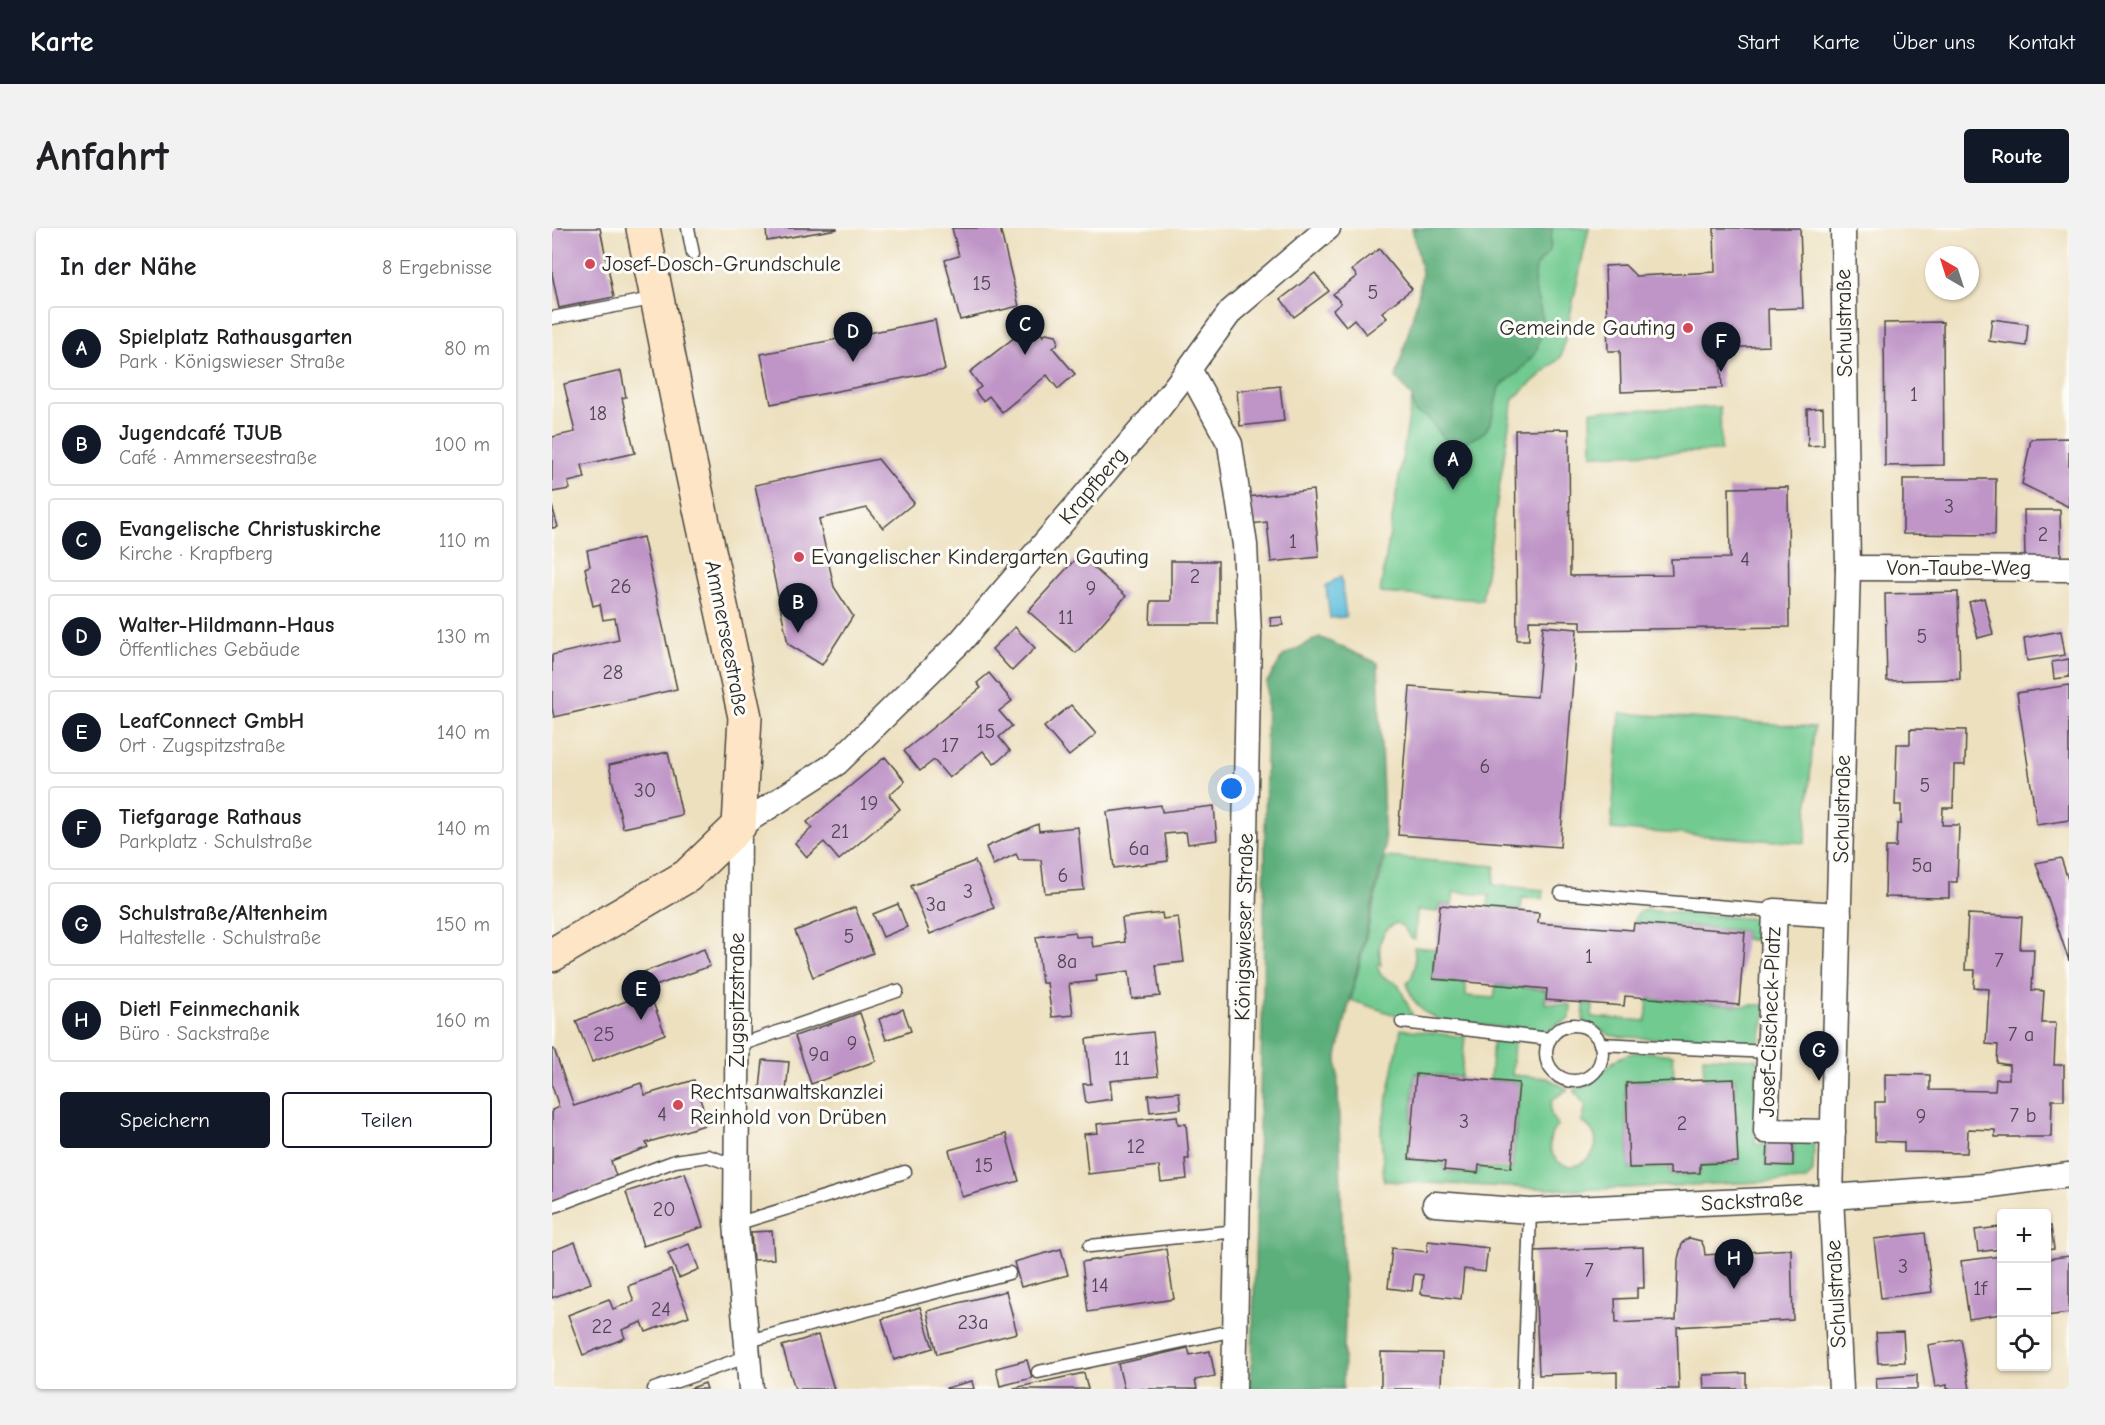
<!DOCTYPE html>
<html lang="de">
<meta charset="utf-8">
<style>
body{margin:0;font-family:"Comic Neue",sans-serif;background:#f2f2f2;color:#202124}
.controls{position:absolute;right:18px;bottom:18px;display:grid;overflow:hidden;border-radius:6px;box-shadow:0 2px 4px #0004}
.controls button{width:54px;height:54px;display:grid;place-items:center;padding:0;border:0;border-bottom:2px solid #e0e0e0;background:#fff;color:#202124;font:30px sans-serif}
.compass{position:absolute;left:1373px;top:18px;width:54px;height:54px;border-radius:50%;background:#fff;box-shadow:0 2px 4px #0004;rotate:321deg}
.you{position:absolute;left:680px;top:561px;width:21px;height:21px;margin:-15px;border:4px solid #fff;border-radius:50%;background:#1a73e8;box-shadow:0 0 0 9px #1a73e833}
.badge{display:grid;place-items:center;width:39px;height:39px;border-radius:50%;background:#111827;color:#fff;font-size:20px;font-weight:700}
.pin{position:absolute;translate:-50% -50px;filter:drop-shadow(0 2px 3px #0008)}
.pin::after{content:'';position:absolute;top:32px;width:21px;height:18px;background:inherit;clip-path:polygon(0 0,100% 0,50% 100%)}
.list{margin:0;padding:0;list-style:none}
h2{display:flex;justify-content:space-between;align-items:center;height:78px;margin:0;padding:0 24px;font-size:26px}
h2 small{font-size:20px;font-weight:400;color:#757577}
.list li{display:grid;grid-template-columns:39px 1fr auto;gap:18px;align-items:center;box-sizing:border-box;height:84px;margin:0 12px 12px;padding:0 12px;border:2px solid #e0e0e0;border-radius:6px}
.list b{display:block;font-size:22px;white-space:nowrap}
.list p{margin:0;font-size:20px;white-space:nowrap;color:#757577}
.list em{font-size:20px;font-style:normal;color:#757577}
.actions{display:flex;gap:12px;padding:18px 24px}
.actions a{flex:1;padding:14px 0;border:2px solid #111827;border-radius:6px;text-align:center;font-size:21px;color:#111827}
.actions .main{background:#111827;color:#fff}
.icon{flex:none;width:33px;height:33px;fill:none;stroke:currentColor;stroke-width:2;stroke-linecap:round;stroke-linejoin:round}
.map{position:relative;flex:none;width:1517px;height:1161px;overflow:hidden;border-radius:6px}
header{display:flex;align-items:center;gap:36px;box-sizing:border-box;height:84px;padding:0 30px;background:#111827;color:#fff}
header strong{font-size:28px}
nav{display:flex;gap:33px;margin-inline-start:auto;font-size:21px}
.intro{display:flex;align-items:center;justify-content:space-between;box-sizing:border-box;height:144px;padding:0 36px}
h1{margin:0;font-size:42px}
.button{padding:15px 27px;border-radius:6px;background:#111827;color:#fff;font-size:21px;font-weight:700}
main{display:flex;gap:36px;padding:0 36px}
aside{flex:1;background:#fff;border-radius:6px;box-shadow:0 2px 4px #0004}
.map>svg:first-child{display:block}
</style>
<header>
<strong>Karte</strong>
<nav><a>Start</a><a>Karte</a><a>Über uns</a><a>Kontakt</a></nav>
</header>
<div class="intro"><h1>Anfahrt</h1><a class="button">Route</a></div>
<main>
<aside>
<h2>In der Nähe<small>8 Ergebnisse</small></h2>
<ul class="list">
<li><span class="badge">A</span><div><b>Spielplatz Rathausgarten</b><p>Park · Königswieser Straße</p></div><em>80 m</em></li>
<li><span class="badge">B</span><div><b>Jugendcafé TJUB</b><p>Café · Ammerseestraße</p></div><em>100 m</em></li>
<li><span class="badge">C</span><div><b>Evangelische Christuskirche</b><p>Kirche · Krapfberg</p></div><em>110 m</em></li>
<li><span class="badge">D</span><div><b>Walter-Hildmann-Haus</b><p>Öffentliches Gebäude</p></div><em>130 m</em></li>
<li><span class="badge">E</span><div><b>LeafConnect GmbH</b><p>Ort · Zugspitzstraße</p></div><em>140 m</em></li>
<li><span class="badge">F</span><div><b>Tiefgarage Rathaus</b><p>Parkplatz · Schulstraße</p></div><em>140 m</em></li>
<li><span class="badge">G</span><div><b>Schulstraße/Altenheim</b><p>Haltestelle · Schulstraße</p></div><em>150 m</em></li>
<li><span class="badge">H</span><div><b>Dietl Feinmechanik</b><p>Büro · Sackstraße</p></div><em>160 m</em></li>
</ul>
<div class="actions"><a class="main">Speichern</a><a>Teilen</a></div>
</aside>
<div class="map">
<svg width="1517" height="1161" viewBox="0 0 1517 1161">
<rect width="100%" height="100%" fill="#fdfcf7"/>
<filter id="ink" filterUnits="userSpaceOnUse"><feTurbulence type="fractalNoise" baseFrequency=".0167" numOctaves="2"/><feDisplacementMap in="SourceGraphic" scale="12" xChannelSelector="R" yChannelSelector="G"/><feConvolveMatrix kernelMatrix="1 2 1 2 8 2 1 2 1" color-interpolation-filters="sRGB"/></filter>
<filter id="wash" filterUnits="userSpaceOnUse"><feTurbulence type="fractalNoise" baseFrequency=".008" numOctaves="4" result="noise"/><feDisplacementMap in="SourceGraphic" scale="24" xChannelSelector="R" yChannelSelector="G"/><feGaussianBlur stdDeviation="1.35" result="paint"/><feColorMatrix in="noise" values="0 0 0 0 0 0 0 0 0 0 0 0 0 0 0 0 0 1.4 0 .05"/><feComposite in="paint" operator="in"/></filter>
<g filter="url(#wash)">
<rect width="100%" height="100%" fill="#ede0bf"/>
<g fill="#71ca90" stroke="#4e7a5e" stroke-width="1.5">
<path d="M909,0H1037L1009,129L961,171L930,372L828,365L868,122Z"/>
<path d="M1168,179L1169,223L1040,227L1039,183Z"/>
<path d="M1068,485L1262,499L1253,615L1059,601Z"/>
<path d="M833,629L943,638L941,657L991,662L990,671L970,670L969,682L936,679L937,667L902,664L900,677L887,676L886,684L865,682L863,711H860L851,699L845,695C826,702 826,721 829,737H825C830,756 837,749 846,757C849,760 860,788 864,794L799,772Z"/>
<path d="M1093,682L1205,691L1211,694L1217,742L1208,741L1209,713L1193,711V703L1082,694C1083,687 1086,684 1093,682Z"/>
<path d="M862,719L883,721L881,752L914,755V768L942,770L944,757L994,762L993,775L1019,777L1018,791L1007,795L996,804L890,793L872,784L860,770L855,755C865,746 864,731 862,719Z"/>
<path d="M1096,771L1196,778L1197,777H1215L1207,818L1060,808L1031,793L1032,776L1041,777L1040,789L1094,793Z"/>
<path d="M849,801L913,809L909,849L863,845L856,931L892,935V943L926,946L927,939L960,942L968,855L938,852L941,812L962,814L960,847L995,850L1016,861L1000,872C997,883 998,889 1006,897C999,904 996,913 999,923C1015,961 1069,917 1030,894L1034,878L1023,864V861C1044,859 1051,838 1069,829C1084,821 1105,825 1121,827L1122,852L1073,854L1077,941L1117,939L1118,947L1148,946V937L1186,935L1183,851H1152L1151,829L1205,831L1203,915L1215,916L1214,938L1241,939L1242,914L1262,915L1261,944L1254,952L1024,962L832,953L829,903Z"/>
</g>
<g fill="#5cae7a" stroke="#446c52" stroke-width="1.5">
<path d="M860,0H1000L998,23L984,38L982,57L992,95L984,124L967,144L947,159C937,201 943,206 898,218L876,190L862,184L860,169L844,149L866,69L870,44Z"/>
<path d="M767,409L826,435L833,621L785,828L793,1091L791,1161H697L700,1130L711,764L715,454L731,428Z"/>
</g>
<path fill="#5dbedc" stroke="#447484" stroke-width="1.5" d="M789,348L794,389L778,390L774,358Z"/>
<g id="blocks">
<g fill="#bf95c7">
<path d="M0,0H48L62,69L7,80L0,46Z"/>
<path d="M214,0H285V1L215,13Z"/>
<path d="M400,0H448L467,78L408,92L393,32L407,28Z"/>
<path d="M1162,0H1248L1251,80L1216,81L1217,118L1168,120L1170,160L1069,164L1068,123H1056L1053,38L1073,37L1084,48L1163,44Z"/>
<path d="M827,21L860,61L830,84L835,90L814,106L802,91L794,98L781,82L789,75L781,66L805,48L800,42Z"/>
<path d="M763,45L777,63L742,89L729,71Z"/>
<path d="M1440,91L1476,96L1474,118L1437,113Z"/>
<path d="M383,92L393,142L219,176L209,126Z"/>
<path d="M1391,94L1392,237L1333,238L1332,95Z"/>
<path d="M481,95L491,108L494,105L504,107L506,112L505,117L501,120L523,146L506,161L495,147L450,184L437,168L431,173L428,170L423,163L429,159L418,144Z"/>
<path d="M69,143L74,169L70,170L83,225L30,237L33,250L16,254L18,261L0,264V209L23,204L12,156Z"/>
<path d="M728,158L732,193L688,198L685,163Z"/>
<path d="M1271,180L1272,217L1256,218L1255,181Z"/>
<path d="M1017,201L1018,348L1120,347L1119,331L1178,330L1177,260L1236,259L1237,399L1029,402V393L977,392V412H965L963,202Z"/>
<path d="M1517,210V279L1470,256L1479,211Z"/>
<path d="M326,231L362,275L331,300L315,280L267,291L282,359L301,388L270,437L236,416L203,257Z"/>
<path d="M1351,251H1444L1443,307L1351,306Z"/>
<path d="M761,262L767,329L719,334L715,294L698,296L695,269Z"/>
<path d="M0,278L6,299L0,300Z"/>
<path d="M1472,282H1508L1509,329H1473Z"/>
<path d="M91,309L125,461L2,489L0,480V427L67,412L63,390L51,392L48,376L41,378L33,340L38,338L35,322Z"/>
<path d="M527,327L574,368L524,425L476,383Z"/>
<path d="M619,333H666V396H598L599,373H619Z"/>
<path d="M1406,364L1408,451L1335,453L1333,366Z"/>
<path d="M1432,370L1441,406L1426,410L1417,374Z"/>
<path d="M730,389L731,397L719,398L718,390Z"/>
<path d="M991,398L1025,401L1008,619L846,607L858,459L985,469Z"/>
<path d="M463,399L483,420L460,443L440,421Z"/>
<path d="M1509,403L1513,427L1475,433L1472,410Z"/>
<path d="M1517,431V449L1502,451L1500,434Z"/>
<path d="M437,445L460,473L447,483L460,498L447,509L458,523L442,536L431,523L397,550L382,532L368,543L352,523L429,460L425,455Z"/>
<path d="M1517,457V592L1485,597L1465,465Z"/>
<path d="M519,477L544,506L517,528L492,499Z"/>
<path d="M1358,501L1414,502L1413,537H1402L1401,580H1391L1390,597H1407L1405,654H1397V670L1333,669L1334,619H1344L1345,596H1349V577H1343L1345,516H1358Z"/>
<path d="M116,524L130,587L71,600L57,537Z"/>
<path d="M333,529L353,553L337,567L348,581L287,632L272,614L255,629L243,615L260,600L255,594Z"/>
<path d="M609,577L610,584L662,578L665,612L636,616L634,604L613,606L616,633L562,640L555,584Z"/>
<path d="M486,596L487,603L526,599L532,662L493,665L489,632H467L464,626L441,637L434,619Z"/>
<path d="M1509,630L1517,655V733L1484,635Z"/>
<path d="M423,633L442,680L378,706L359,658Z"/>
<path d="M346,676L355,699L331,709L321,686Z"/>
<path d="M888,677L987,685L986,695L1081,702L1082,695L1193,704L1187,777L1073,768L1072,778L994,772L995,761L881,751Z"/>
<path d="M303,679L321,725L261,749L243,703Z"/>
<path d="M610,685L611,691L626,689L632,734L604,737L608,768L580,771L577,743L544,747L545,753L517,756L521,787L500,789L495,755H490L484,709L523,704L524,709L539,708L541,719L573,714L570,690Z"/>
<path d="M1416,686L1470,689L1468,721H1482L1480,762L1492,763L1490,795H1504L1502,837H1512V872H1500L1499,909H1443V902L1416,901L1415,925L1352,924V914L1323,913V874H1333V846L1378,847V862L1443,863L1444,851H1457V837L1445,835L1446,817L1434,816L1437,761L1422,760L1423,742H1413Z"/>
<path d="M152,721L158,738L98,760L92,744Z"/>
<path d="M97,764L113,806L40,834L24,793Z"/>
<path d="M351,781L359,803L334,812L327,791Z"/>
<path d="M308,785L324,833L259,856L243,808Z"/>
<path d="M601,804L606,848L558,853L560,871L534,875L531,856H539L534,811Z"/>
<path d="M2,821L22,878L89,855L93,867L142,852L156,896L94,915L96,919L59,933L65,951L0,974V882L7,879L0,858V822Z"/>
<path d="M211,832L237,834L234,864L208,861Z"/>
<path d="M864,846L967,855L959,940L927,937L926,945L892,942L893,934L857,931Z"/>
<path d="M1182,851L1186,934L1148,936V945L1118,946V939L1077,940L1074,855Z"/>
<path d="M627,864L629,881L598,884L596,867Z"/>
<path d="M625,888L626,896H634L637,931H633L635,951L609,954L607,938L536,946L532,906L546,905L545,896Z"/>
<path d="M454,906L467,953L410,969L397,922Z"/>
<path d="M1216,913L1241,914V938L1215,937Z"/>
<path d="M133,945L151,999L91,1018L74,964Z"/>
<path d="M1499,998L1502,1021L1494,1022V999Z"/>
<path d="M1448,999L1449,1021L1426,1024L1423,1002Z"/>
<path d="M220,1003L222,1031L201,1032L199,1004Z"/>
<path d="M1373,1005L1380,1064L1329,1070L1322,1011Z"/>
<path d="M1137,1010L1149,1013L1152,1019L1153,1027L1239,1021L1241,1092L1125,1099L1127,1161H1065V1144L987,1147L982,1023L1091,1019L1092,1060H1085V1070L1063,1071L1064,1095L1124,1092L1126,1031L1130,1015Z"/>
<path d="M876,1013L936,1020L933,1044L912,1041L909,1071L869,1066L871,1047L862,1046L860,1063L836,1060L840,1020L875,1024Z"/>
<path d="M23,1014L39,1055L0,1070V1023Z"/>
<path d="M137,1016L147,1041L127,1050L116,1025Z"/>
<path d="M509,1021L516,1047L469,1059L462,1034Z"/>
<path d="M614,1021L622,1071L536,1084L530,1034Z"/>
<path d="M1449,1028V1086L1417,1091L1409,1033Z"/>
<path d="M1517,1028V1085L1494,1088V1031Z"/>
<path d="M119,1042L137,1088L94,1104L90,1094L70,1102L73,1110L31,1127L16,1087L57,1071L61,1081L82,1073L76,1058Z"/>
<path d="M454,1063L465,1105L385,1126L375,1083Z"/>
<path d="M368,1079L381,1120L342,1132L330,1091Z"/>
<path d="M1351,1104L1353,1134L1326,1135L1324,1105Z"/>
<path d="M266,1107L282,1161H243L230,1118Z"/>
<path d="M1409,1111L1418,1161H1395V1157L1383,1159L1376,1117Z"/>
<path d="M636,1120L638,1127L658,1123L663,1148L643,1152L645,1161H572L566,1136Z"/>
<path d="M829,1124L890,1125L889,1161H829Z"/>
<path d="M475,1132L480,1150L448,1158L444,1140Z"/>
<path d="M532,1145L536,1161H462V1160Z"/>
<path d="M1194,1145V1161H1152L1151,1147Z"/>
<path d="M1365,1147V1161H1325L1324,1150Z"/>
<path d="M420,1153L422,1161H394V1160Z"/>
<path d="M153,1155L155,1161H137Z"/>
</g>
</g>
</g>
<g filter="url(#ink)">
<use href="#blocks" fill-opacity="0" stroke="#484641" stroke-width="1.5"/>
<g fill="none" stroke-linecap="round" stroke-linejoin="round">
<g stroke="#484641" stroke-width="15">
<g id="lane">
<path d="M136,0L141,26"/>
<path d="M0,90L105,70"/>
<path d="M1009,665L1223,683"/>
<path d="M850,794L998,811"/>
<circle cx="1022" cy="825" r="28"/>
<path d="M1048,816L1217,824"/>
<path d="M185,818L345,763"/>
<path d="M0,979L123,933L156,928L184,938"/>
<path d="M184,996L353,944"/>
<path d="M538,1018L685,1003"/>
<path d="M196,1113L457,1045"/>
<path d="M486,1144L683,1102"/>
<path d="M102,1161L197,1128"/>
<path d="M972,1161L978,983"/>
</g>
</g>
<g stroke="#484641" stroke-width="27">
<g id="street">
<path d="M637,141L678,216L693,317L697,407L682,1161"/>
<path d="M1296,340L1517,341"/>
<path d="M1281,904L1214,903L1223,683L1287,687"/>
<path d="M883,976L978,983L1279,969L1432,958L1517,947"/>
<path d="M199,1161L184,996L187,598L285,535L409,413L600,189L637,141L679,83L776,0"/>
<path d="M1289,1161L1279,969L1296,340L1291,0"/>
</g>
</g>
<g stroke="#484641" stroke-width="36">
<path id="secondary" d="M0,727L135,648L187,598L193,489L137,230L91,0"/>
</g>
<use href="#lane" stroke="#fff" stroke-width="12"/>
<use href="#street" stroke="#fff" stroke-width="24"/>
<use href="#secondary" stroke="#fde5c5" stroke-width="33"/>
</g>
</g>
<g fill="#d1495b" stroke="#fdfcf7" stroke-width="2">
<circle cx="38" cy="36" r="6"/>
<circle cx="1136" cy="100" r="6"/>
<circle cx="247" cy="329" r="6"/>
<circle cx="126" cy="877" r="6"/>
</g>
<g text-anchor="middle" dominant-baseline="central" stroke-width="6" stroke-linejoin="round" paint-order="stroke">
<g font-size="20" fill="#504652">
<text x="430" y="55">15</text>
<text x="821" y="64">5</text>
<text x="1362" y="166">1</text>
<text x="46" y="185">18</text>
<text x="1397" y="278">3</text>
<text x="1491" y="306">2</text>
<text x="741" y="313">1</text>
<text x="1193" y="331">4</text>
<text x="643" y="348">2</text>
<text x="69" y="358">26</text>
<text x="539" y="360">9</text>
<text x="514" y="389">11</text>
<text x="1370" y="408">5</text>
<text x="61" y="444">28</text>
<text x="434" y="503">15</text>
<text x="398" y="517">17</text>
<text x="933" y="538">6</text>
<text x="1373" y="557">5</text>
<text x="93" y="562">30</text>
<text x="317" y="575">19</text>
<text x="288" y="603">21</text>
<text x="587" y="620">6a</text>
<text x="1370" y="637">5a</text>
<text x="511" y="647">6</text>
<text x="416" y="663">3</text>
<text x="384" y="676">3a</text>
<text x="297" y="708">5</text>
<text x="1037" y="728">1</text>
<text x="1447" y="732">7</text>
<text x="515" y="733">8a</text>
<text x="52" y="806">25</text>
<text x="1469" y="806">7 a</text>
<text x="300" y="815">9</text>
<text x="267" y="826">9a</text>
<text x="570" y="830">11</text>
<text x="110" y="886">4</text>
<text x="1471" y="887">7 b</text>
<text x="1369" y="888">9</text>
<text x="912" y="893">3</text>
<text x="1130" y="895">2</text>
<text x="584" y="918">12</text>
<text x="432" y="937">15</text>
<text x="112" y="981">20</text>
<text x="1351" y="1038">3</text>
<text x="1037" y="1042">7</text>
<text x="548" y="1057">14</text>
<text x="1428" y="1060">1f</text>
<text x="109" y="1081">24</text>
<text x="421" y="1094">23a</text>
<text x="50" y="1098">22</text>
</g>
<g font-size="22" fill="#2b2b2b" stroke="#fdfcf7" text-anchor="start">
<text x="50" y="36">Josef-Dosch-Grundschule</text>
<text x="1124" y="100" text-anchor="end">Gemeinde Gauting</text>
<text x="259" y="329">Evangelischer Kindergarten Gauting</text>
<text x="138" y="864">Rechtsanwaltskanzlei<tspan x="138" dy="25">Reinhold von Drüben</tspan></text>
</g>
<g font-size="22" fill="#2b2b2b" stroke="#fdfcf7">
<text transform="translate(1292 95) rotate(-91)">Schulstraße</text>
<text transform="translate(541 258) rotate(-50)">Krapfberg</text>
<text x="1407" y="340">Von-Taube-Weg</text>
<text transform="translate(175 410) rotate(79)">Ammerseestraße</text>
<text transform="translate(1290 581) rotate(-89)">Schulstraße</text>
<text transform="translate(692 699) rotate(-89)">Königswieser Straße</text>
<text transform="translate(185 772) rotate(-90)">Zugspitzstraße</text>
<text transform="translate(1218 794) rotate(-88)">Josef-Cischeck-Platz</text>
<text transform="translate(1200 973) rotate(-3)">Sackstraße</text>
<text transform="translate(1284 1066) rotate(-93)">Schulstraße</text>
</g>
</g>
</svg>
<div class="controls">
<button>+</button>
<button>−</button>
<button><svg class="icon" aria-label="locate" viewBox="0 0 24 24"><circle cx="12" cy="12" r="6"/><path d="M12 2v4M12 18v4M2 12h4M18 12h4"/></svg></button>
</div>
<svg class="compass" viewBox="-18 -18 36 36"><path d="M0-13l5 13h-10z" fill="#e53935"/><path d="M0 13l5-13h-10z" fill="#757577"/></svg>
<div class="you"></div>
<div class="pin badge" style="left:901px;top:262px">A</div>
<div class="pin badge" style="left:246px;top:405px">B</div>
<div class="pin badge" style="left:473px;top:127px">C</div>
<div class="pin badge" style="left:301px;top:134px">D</div>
<div class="pin badge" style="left:89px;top:792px">E</div>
<div class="pin badge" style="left:1169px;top:144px">F</div>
<div class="pin badge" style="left:1267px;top:853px">G</div>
<div class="pin badge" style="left:1182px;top:1061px">H</div>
</div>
</main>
